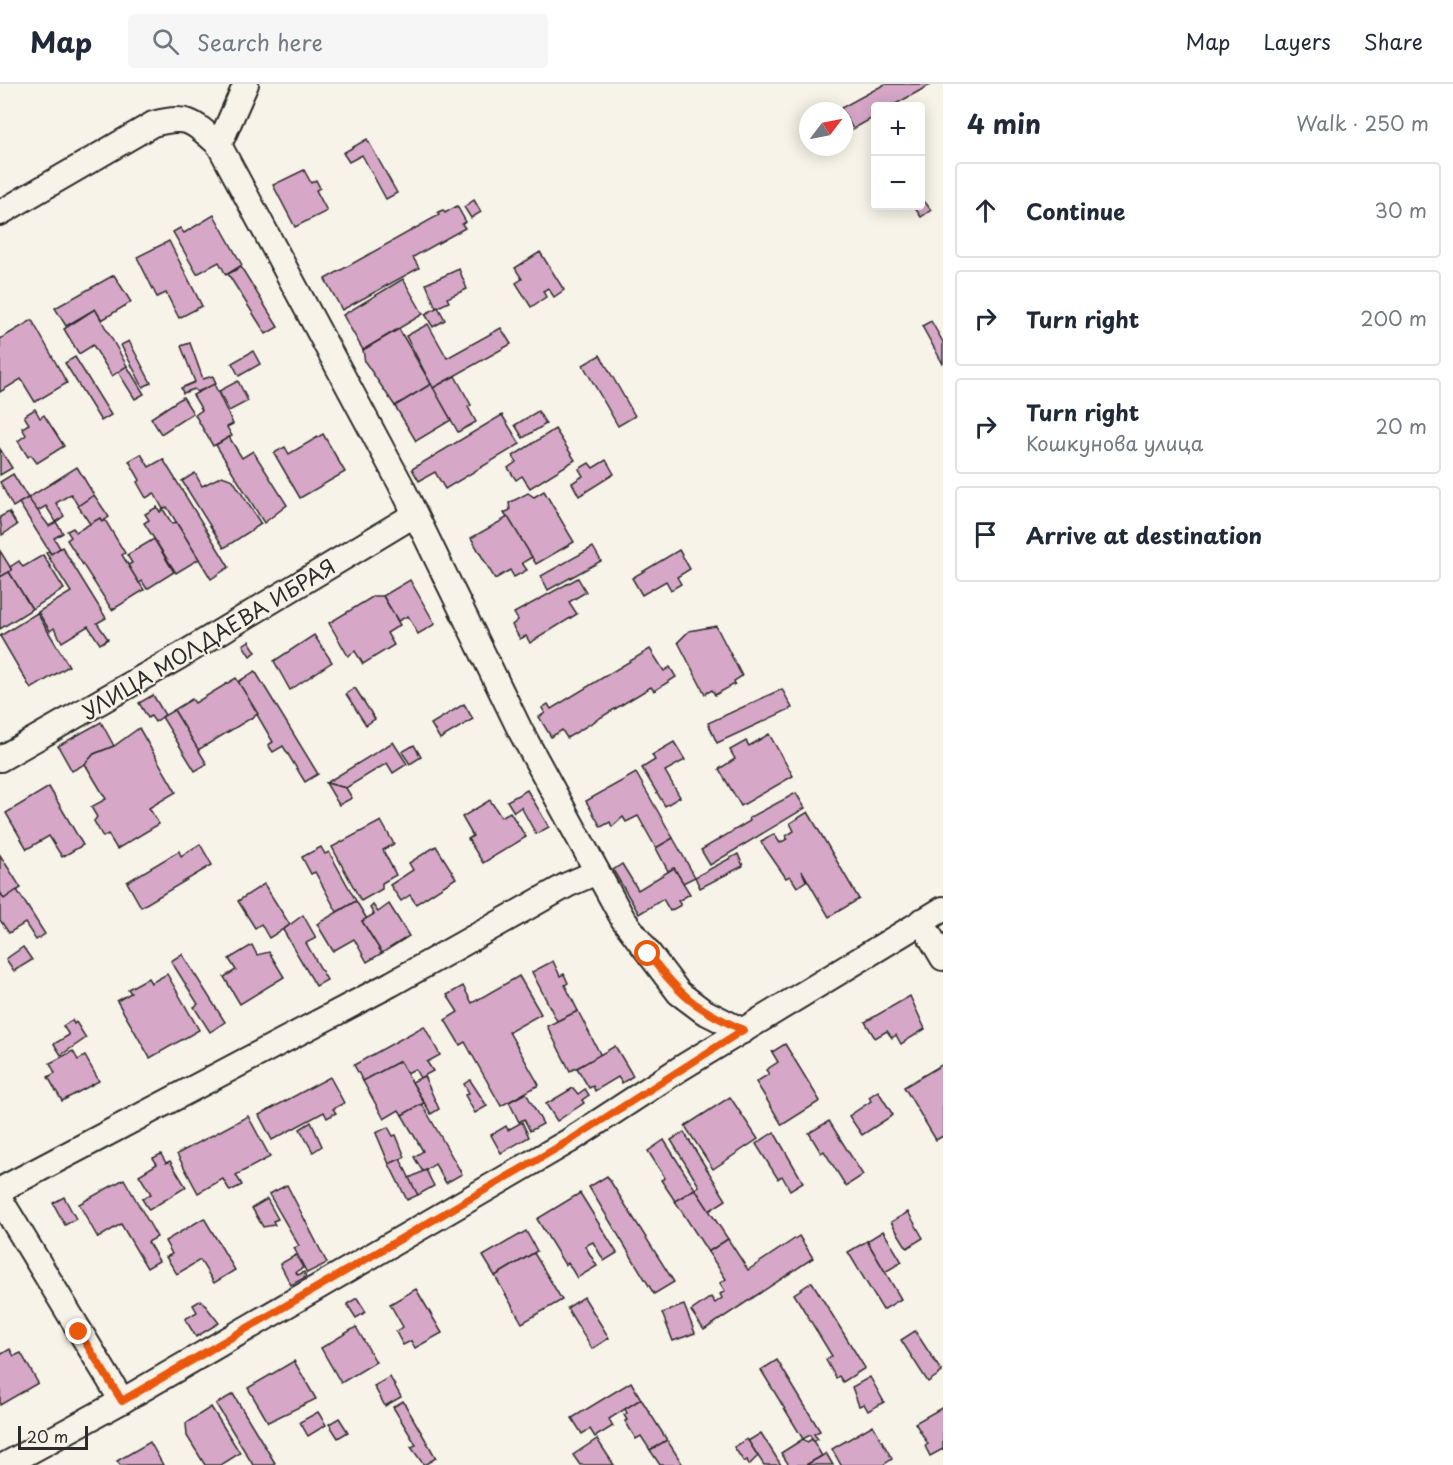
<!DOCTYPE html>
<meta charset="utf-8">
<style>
body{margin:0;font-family:"Playpen Sans",sans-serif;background:#f6f6f7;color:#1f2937}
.controls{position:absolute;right:18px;top:18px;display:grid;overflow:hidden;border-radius:6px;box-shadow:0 3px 15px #0003}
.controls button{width:54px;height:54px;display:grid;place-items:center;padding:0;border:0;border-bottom:2px solid #e0e1e3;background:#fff;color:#1f2937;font:30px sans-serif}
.compass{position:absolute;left:799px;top:18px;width:54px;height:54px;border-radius:50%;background:#fff;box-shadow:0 3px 15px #0003;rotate:58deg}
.scale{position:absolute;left:18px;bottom:15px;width:70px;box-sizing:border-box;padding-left:6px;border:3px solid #2b2b2b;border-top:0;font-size:16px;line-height:21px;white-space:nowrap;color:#2b2b2b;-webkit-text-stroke:4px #f7f3e8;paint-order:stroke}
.stop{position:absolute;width:18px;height:18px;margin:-14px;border:4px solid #ea580c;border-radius:50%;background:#fff}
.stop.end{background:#ea580c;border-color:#fff;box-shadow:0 2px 6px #0008}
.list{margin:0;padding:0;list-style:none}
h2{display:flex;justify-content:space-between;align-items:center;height:78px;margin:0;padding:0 24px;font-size:26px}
h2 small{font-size:20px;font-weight:400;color:#747a83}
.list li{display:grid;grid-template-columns:39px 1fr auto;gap:18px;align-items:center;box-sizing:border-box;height:96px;margin:0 12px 12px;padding:0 12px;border:2px solid #e0e1e3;border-radius:6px}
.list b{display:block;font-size:22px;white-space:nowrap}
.list p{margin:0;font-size:20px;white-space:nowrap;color:#747a83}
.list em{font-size:20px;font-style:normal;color:#747a83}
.icon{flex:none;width:33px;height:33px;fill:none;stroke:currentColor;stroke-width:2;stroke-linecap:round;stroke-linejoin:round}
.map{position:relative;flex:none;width:943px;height:1381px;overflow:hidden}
header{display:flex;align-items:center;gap:36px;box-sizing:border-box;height:84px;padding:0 30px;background:#fff;border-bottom:2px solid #e0e1e3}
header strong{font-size:28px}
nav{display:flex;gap:33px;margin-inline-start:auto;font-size:21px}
.search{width:420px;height:54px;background:#f6f6f7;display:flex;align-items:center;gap:15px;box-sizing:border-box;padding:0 21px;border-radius:6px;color:#747a83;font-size:22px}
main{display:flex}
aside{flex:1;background:#fff}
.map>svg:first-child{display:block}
</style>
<header>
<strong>Map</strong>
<div class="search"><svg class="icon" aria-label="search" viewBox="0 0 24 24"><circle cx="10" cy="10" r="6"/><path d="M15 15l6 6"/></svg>Search here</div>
<nav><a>Map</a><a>Layers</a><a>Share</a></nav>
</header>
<main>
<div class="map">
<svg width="943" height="1381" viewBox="0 0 943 1381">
<rect width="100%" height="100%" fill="#f7f3e8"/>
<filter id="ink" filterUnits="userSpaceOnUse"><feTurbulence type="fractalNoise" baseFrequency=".0167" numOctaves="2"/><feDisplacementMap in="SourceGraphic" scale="12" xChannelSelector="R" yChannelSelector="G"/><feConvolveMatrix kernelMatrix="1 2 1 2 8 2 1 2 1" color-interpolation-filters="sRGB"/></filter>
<g filter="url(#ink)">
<g fill="#d6a7c7" stroke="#2b2b2b" stroke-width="1.5">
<path d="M885,0H932L892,22H876V32L853,45L841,24Z"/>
<path d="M367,55L397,109L386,115L362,71L349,78L343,69Z"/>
<path d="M304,86L311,99L316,96L320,104L316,106L327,127L295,143L273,101Z"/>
<path d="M474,116L481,128L471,134L464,123Z"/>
<path d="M925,118L931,126L921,133L915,124Z"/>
<path d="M457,122L466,138L462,140L465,144L413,173L419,184L342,226L325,195L439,131L438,128L443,126L445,129Z"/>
<path d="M214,131L242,181L226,191L219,178L197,190L173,148L180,144L184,149Z"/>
<path d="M169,157L202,222L179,234L166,209L157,213L137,173Z"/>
<path d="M540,168L564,206L554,213L548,204L543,207L546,213L531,223L516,199L522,195L515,184Z"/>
<path d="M241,183L278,243L266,250L228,190Z"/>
<path d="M459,185L467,205L447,214L449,218L436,224L426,200Z"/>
<path d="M114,191L131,218L102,236L95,225L66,242L55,224Z"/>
<path d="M403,195L423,230L363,266L343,231Z"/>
<path d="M438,223L445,236L433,243L425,230Z"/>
<path d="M95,225L127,282L112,292L93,261L79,270L64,245Z"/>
<path d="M32,236L67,299L35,318L21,295L0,308V255Z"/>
<path d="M931,237L943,258V280L922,242Z"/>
<path d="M428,240L447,274L501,244L511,260L433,304L406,252Z"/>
<path d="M399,245L431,300L395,322L365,278L363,266Z"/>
<path d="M129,257L151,299L143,303L121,261Z"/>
<path d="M190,259L203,295L213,292L216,300L197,308L194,305L183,309L181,304L195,298L181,262Z"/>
<path d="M253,267L260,280L239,292L232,279Z"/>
<path d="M600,271L635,332L618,342L583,281Z"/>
<path d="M75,273L111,331L101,337L65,279Z"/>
<path d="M127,282L144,310L135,315L118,288Z"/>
<path d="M455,292L471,321L468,323L476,338L458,348L433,304Z"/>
<path d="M238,297L248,317L229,327L219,307Z"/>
<path d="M214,300L233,340L227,343L232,352L213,362L195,331L202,326L193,311Z"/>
<path d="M431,300L451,336L416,357L395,322Z"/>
<path d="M183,313L193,329L161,350L151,334Z"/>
<path d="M35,325L40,334L44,331L64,362L37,379L31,371L28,373L18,357L26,351L22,344L29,340L24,332Z"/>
<path d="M538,327L546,340L523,354L515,341Z"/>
<path d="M502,331L520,360L445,405L435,388L419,397L412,385Z"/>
<path d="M555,345L575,376L530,404L522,392L516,396L508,384L516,378L513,372Z"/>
<path d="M323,350L345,388L300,414L274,369L285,363L289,370Z"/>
<path d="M229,353L242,374L253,367L287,421L264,439L216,361Z"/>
<path d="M0,365L12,384L0,391Z"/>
<path d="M141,370L149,383L163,375L229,483L211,495L167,423L163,425L154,409L146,414L137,398L140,396L129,377Z"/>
<path d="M606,376L614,390L579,412L572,399L583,392L579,385L589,379L593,384Z"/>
<path d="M77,383L94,411L78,422L71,410L56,419L64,432L56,438L46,422L36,428L28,414Z"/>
<path d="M195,389L202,402L222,392L233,396L261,440L224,464L182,397Z"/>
<path d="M13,390L28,414L13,423L0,398Z"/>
<path d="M544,407L574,458L536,480L504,429L510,426L509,419L528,409L534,413Z"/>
<path d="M94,411L109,433L102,438L100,434L90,440L78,422Z"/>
<path d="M28,414L49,442L56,438L63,449L54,454L60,464L51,470L19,419Z"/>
<path d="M157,423L160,428L163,425L172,440L176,438L199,475L176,489L144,439L149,436L145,430Z"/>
<path d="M9,428L17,441L2,451L0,433Z"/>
<path d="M508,433L532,473L522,479L527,486L514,493L510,486L495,495L471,454Z"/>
<path d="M100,434L102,438L105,436L125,469L122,471L144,506L112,526L67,456L71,453L67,447L73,444L76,448Z"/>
<path d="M154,455L174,488L147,505L142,497L139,499L128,481L132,479L127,471Z"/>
<path d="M62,463L106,534L97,539L108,555L100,560L88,542L62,558L54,544L50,547L38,528L71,508L46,469L49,467L51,470Z"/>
<path d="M593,463L601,477L548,506L541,492Z"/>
<path d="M679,466L690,485L677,493L681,500L671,506L666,497L642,511L632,494Z"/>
<path d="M0,467L12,486L1,493L0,490Z"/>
<path d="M43,471L64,505L32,525L9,488L12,486L10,483L19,477L23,483Z"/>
<path d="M9,488L32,525L0,545V493Z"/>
<path d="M578,494L586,508L569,518L577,530L530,559L526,552L520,555L512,541L518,536L514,529Z"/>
<path d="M410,496L435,540L418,550L408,532L398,537L383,512Z"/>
<path d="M374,512H383L400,541L387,549L394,561L363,580L355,567L348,572L329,539Z"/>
<path d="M37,529L69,582L31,605L0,552Z"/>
<path d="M716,542L742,592L734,597L735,600L715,611L712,606L705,610L678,558L689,547Z"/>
<path d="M314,551L332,578L290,606L274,577Z"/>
<path d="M249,557L256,568L250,572L243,561Z"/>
<path d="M650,565L664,587L670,583L676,593L654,607L651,603L567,654L562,646L551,653L539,633L545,629L542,624L548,620L551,625Z"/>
<path d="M255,587L318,690L305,698L283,662L273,668L268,661L273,658L238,598Z"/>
<path d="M236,594L258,630L198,666L174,626L192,615L195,619Z"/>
<path d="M355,604L375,635L366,641L346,610Z"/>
<path d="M782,605L792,624L717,659L708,639Z"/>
<path d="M153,611L165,631L155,638L151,632L148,634L139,619Z"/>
<path d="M464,620L473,635L440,655L431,640Z"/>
<path d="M174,626L207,680L195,687L162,633Z"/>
<path d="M101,638L114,662L94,670L85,680L72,687L58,662Z"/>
<path d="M139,644L176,708L149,724L159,740L117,765L108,750L103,753L94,737L97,733L91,723L106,715L85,680L94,670L114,662Z"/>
<path d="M769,650L793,692L741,722L719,685L735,675L730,666L746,657L749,662Z"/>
<path d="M393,658L407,680L393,689L387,679L346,704L326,699Z"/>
<path d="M674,658L685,676L665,687L680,713L665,722L642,684L655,676L652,671Z"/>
<path d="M414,661L421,673L410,680L402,668Z"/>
<path d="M636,689L673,754L656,764L638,732L626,738L623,733L612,743L610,738L601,743L586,717Z"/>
<path d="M326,699L346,704L352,714L339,721Z"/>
<path d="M49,703L83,761L62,773L49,752L27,765L6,729Z"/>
<path d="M527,706L549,743L536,750L521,723L514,728L507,717Z"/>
<path d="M796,709L805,724L710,781L701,766L750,737L749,734Z"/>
<path d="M490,716L501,733L510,728L526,753L483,779L468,755L473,752L462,733Z"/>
<path d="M808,728L859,815L829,833L802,787L806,797L797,803L790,792L786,794L761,758L774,750L780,759L787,755L786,752L794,747L790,739Z"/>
<path d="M381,737L394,760L383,766L396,791L382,799V805L361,817L332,763Z"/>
<path d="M673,754L695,793L683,799L674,784L668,787L656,764Z"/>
<path d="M200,760L212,781L141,823L127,798L179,767L181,772Z"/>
<path d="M436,762L456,794L416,820L410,811L401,817L390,801L413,786L409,779Z"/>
<path d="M321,763L325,770L329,768L356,817L337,828L315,788L311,790L302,773Z"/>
<path d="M738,770L743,782L700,804L695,793Z"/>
<path d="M0,771L21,804L4,815L0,808Z"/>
<path d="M622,780L638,806L674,784L690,810L678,817L681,821L670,827L663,815L639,830L613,786Z"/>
<path d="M264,800L290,841L269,854L261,840L255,844L238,817Z"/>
<path d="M17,806L45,850L36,856L25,839L9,849L0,836V808L4,815Z"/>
<path d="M356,817L367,835L362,837L382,869L367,878L354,855L333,867L317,840Z"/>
<path d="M389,820L409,852L382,869L362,837L374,830L370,824L373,821L378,828Z"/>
<path d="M303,831L316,854L306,859L327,896L316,902L283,846Z"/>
<path d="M252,861L257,871L269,868L284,893L240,920L224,893L236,886L229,875Z"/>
<path d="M23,863L32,876L14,887L6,875Z"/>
<path d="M182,870L225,938L210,948L194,923L198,920L171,877Z"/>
<path d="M553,877L560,892L564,890L568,899L565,901L578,927L557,937L532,888Z"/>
<path d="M167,890L199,946L150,974L117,917L131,909L128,905L148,894L151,899Z"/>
<path d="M519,892L541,930L509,948L539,1001L501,1022L465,958L460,961L445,936L458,928L447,911L463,902L472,919Z"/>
<path d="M910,912L925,945L901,960L896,951L892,954L887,947L875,954L865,938Z"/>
<path d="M578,927L601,972L570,987L547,942Z"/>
<path d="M72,936L74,940L76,938L86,954L61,971L54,960L69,951L63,942Z"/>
<path d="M424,942L440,971L427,978L433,987L420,994L415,985L407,989L400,977L363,997L354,981Z"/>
<path d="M785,960L820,1017L782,1041L756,998L769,990L766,986L778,978L772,968Z"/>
<path d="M615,962L633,992L622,999L618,993L595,1007L593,1002L589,1004L577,984Z"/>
<path d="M73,967L78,976L85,972L99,997L62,1017L48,993L55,989L50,979Z"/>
<path d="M400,977L424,1019L402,1031L399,1026L384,1035L363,997Z"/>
<path d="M943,980V1052L936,1056L904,1003Z"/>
<path d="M424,992L439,1025L431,1030L412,998Z"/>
<path d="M330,993L344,1019L333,1025L336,1029L327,1034L324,1028L272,1056L259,1031Z"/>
<path d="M470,996L487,1022L475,1029L465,1011L469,1009L464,1000Z"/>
<path d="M573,1004L578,1010L585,1005L589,1011L582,1016L584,1019L557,1037L546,1020Z"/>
<path d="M878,1007L893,1031L862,1051L849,1032L871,1017L869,1013Z"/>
<path d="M526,1009L543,1040L530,1047L524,1035L519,1038L509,1018Z"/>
<path d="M730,1013L758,1055L713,1085L685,1042Z"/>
<path d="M422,1020L462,1090L446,1099L435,1080L423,1088L414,1073L423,1067L402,1031Z"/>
<path d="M248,1032L270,1073L236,1091L242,1101L230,1107L223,1095L198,1109L177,1070Z"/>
<path d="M829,1037L863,1091L846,1102L824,1067L821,1069L809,1049Z"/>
<path d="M311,1038L322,1062L313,1068L300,1045Z"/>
<path d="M522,1038L529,1053L501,1069L491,1051L506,1042L508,1046Z"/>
<path d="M388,1043L393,1052L396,1051L405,1073L389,1080L376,1049Z"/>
<path d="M684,1048L726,1116L709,1127L695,1105L699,1102L671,1056Z"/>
<path d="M774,1048L803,1098L790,1106L782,1092L778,1095L756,1060Z"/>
<path d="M664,1056L695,1105L675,1117L661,1096L665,1094L648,1067Z"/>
<path d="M161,1070L166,1079L170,1077L186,1103L149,1126L142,1115L151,1110L139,1091L157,1080L153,1074Z"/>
<path d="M400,1075L418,1111L407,1116L389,1080Z"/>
<path d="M426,1086L434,1102L418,1111L409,1094Z"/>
<path d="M607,1092L674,1198L654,1210L589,1103Z"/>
<path d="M124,1095L157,1153L148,1158L159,1177L147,1184L121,1140L98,1154L79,1120Z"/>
<path d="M287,1101L327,1179L307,1189L294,1164L299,1162L269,1110Z"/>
<path d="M695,1105L728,1155L708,1168L675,1117Z"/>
<path d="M580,1109L617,1169L604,1177L593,1158L585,1162L597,1182L577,1194L568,1179L565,1181L537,1135Z"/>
<path d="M64,1113L76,1135L65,1141L53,1119Z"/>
<path d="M267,1115L278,1135L273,1137L275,1141L263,1143L252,1124Z"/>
<path d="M908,1128L923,1154L907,1164L891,1138Z"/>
<path d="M204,1134L235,1186L214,1199L200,1176L177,1190L166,1173L172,1170L165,1157Z"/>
<path d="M526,1147L537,1167L495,1192L483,1172Z"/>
<path d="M883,1147L902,1178L885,1188L867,1157Z"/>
<path d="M799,1152L813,1174L704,1246L691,1227L711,1213L715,1219L722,1214L720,1210L725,1207L720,1199L726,1195L708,1168L728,1155L748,1186Z"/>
<path d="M867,1157L901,1215L883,1226L848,1168Z"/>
<path d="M534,1169L562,1216L522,1239L495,1192Z"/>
<path d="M296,1171L303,1184L296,1188L298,1191L304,1188L306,1193L291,1201L280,1180Z"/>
<path d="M812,1198L865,1284L843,1298L839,1292L836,1294L826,1276L832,1272L794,1210Z"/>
<path d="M416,1205L442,1249L415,1264L411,1257L403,1261L396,1248L403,1243L390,1220Z"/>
<path d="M584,1213L609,1254L592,1265L567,1224Z"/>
<path d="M357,1214L366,1228L356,1234L347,1220Z"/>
<path d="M201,1216L219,1239L196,1253L185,1235L197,1228L193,1221Z"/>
<path d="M684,1221L695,1249L673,1257L662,1229Z"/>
<path d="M356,1243L376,1278L341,1299L321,1264Z"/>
<path d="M915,1247L942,1288L928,1298L901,1256Z"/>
<path d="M10,1265L14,1272L21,1269L38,1299L0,1321V1271Z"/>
<path d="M777,1276L820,1347L814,1350L818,1355L813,1358L810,1351L803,1355L761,1286Z"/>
<path d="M294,1277L316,1315L268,1338L248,1304Z"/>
<path d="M390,1293L401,1313L385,1322L374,1302Z"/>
<path d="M870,1293L884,1318L868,1327L864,1320L859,1322L852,1303Z"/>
<path d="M631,1298L641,1315L609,1335L613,1342L595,1353L590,1345L582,1350L572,1334Z"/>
<path d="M233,1310L275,1379L273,1381H253L216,1320Z"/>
<path d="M641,1315L667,1356L650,1366L641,1352L636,1355L625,1337L627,1336L624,1331L627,1329L625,1325Z"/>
<path d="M403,1317L436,1374L424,1381L411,1363L416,1361L393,1323Z"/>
<path d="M211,1323L240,1369L221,1381H205L187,1352L186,1339Z"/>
<path d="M943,1323V1365L930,1372L925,1362L928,1360L915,1339Z"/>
<path d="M318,1328L326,1341L308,1352L300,1338Z"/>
<path d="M339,1334L348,1348L338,1354L329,1340Z"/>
<path d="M873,1341L892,1375L883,1381H841L832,1365Z"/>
<path d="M761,1349L781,1381H764L748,1357Z"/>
<path d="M597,1355L614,1381H580L573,1371Z"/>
<path d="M747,1355L758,1372L749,1381L747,1376L744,1378L734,1363Z"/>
<path d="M803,1355L807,1358L812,1355L822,1372L806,1381H789L781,1369Z"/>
<path d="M667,1356L683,1381H660L650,1366Z"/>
<path d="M150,1358L163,1381H120L117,1377Z"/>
<path d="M826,1369L833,1381H806L822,1372Z"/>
</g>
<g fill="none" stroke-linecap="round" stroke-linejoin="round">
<g stroke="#2b2b2b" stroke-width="28">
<g id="minor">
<path d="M219,61L246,0"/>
<path d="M0,129L153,40C187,30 194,38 219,61L400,399L520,646L623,835L679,909L703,927L743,947"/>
<path d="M0,675L180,572L414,431"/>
<path d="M921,837L943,874"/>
<path d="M0,1106L391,900L567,801L597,788"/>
<path d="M0,1115L122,1317"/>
<path d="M5,1381L122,1317L569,1057L681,984L943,825"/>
</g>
</g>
<use href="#minor" stroke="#f7f3e8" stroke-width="24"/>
</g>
</g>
<g fill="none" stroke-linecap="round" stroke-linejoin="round" filter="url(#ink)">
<path stroke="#ea580c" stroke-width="8" d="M79,1248L122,1317L569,1057L743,946C693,923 682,913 648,870"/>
</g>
<g text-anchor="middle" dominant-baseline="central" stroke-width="4.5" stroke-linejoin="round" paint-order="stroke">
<g font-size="21" fill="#2b2b2b" stroke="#f7f3e8">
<text transform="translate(208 554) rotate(-31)">УЛИЦА МОЛДАЕВА ИБРАЯ</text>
</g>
</g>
</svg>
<div class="controls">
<button>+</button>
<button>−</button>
</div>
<svg class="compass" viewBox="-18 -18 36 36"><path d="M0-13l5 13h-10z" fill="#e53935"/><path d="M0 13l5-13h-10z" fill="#747a83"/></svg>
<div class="scale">20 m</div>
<div class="stop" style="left:648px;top:870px"></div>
<div class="stop end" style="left:79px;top:1248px"></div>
</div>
<aside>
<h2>4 min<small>Walk · 250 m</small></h2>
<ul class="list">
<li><svg class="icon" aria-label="ahead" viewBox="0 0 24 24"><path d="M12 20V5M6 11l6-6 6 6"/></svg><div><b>Continue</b></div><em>30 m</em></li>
<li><svg class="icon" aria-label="right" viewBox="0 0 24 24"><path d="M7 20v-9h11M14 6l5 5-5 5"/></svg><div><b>Turn right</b></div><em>200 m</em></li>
<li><svg class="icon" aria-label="right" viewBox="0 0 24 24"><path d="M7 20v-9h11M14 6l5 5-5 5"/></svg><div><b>Turn right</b><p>Кошкунова улица</p></div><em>20 m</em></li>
<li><svg class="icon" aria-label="arrive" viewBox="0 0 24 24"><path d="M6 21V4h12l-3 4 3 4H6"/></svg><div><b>Arrive at destination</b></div></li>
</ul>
</aside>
</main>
